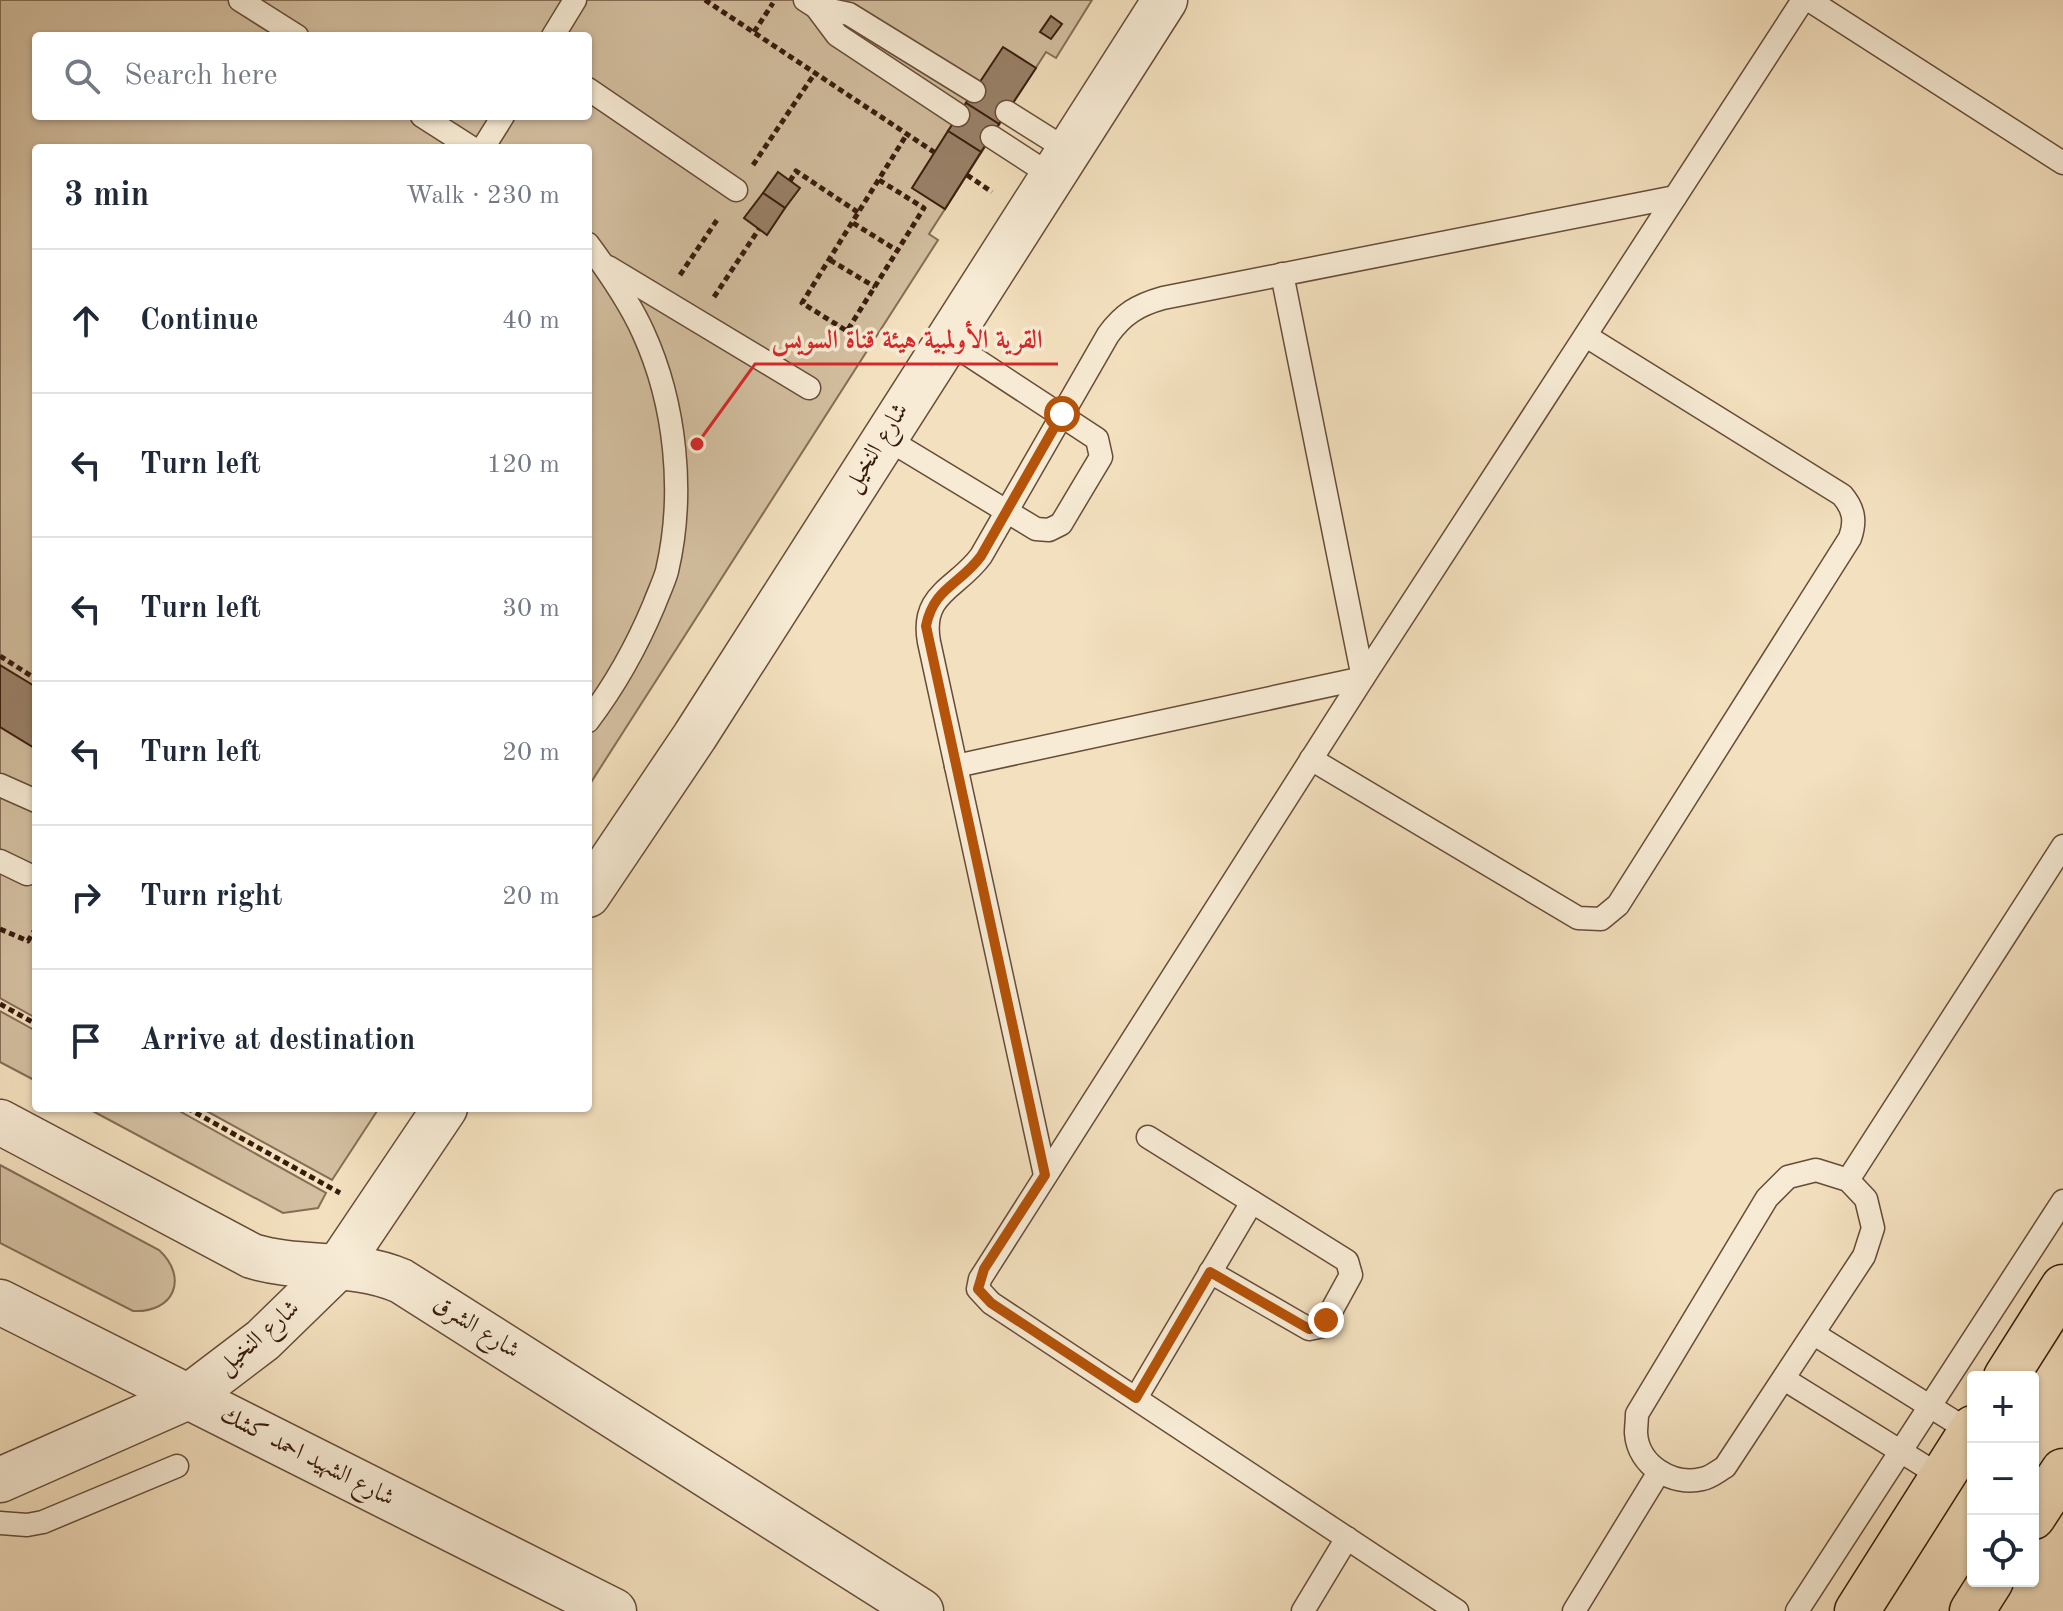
<!DOCTYPE html>
<meta charset="utf-8">
<style>
body{margin:0;font-family:"Old Standard TT",Amiri,serif;background:#f6f6f7;color:#1f2937}
.controls{position:absolute;right:24px;bottom:24px;display:grid;overflow:hidden;border-radius:8px;box-shadow:0 2px 6px #0004}
.controls button{width:72px;height:72px;display:grid;place-items:center;padding:0;border:0;border-bottom:2px solid #e0e1e3;background:#fff;color:#1f2937;font:40px sans-serif}
.stop{position:absolute;width:24px;height:24px;margin:-18px;border:6px solid #b45309;border-radius:50%;background:#fff}
.stop.end{background:#b45309;border-color:#fff;box-shadow:0 2px 8px #0008}
.list{margin:0;padding:0;list-style:none}
h2{display:flex;justify-content:space-between;align-items:center;height:104px;margin:0;padding:0 32px;font-size:34px}
h2 small{font-size:26px;font-weight:400;color:#747a83}
.list li{display:grid;grid-template-columns:52px 1fr auto;gap:24px;align-items:center;box-sizing:border-box;height:144px;padding:0 32px;border-top:2px solid #e0e1e3}
.list b{display:block;font-size:30px;white-space:nowrap}
.list em{font-size:26px;font-style:normal;color:#747a83}
.icon{flex:none;width:44px;height:44px;fill:none;stroke:currentColor;stroke-width:2;stroke-linecap:round;stroke-linejoin:round}
.map{position:relative;flex:none;width:2063px;height:1611px;overflow:hidden}
.search{position:absolute;background:#fff;box-shadow:0 2px 6px #0004;left:32px;top:32px;width:560px;height:88px;display:flex;align-items:center;gap:20px;box-sizing:border-box;padding:0 28px;border-radius:8px;color:#747a83;font-size:30px}
.panel{position:absolute;background:#fff;box-shadow:0 2px 6px #0004;left:32px;top:144px;width:560px;height:968px;border-radius:8px}
.map>svg:first-child{display:block}
</style>
<div class="map">
<svg width="2063" height="1611" viewBox="0 0 2063 1611">
<rect width="100%" height="100%" fill="#f3e0be"/>
<filter id="stains"><feTurbulence type="fractalNoise" baseFrequency=".0025" numOctaves="4"/><feColorMatrix values="0 0 0 0 .2 0 0 0 0 .09 0 0 0 0 .02 0 0 0 .5 -.17"/></filter>
<radialGradient id="worn" r=".72"><stop offset=".6" stop-color="#630" stop-opacity="0"/><stop offset="1" stop-color="#630" stop-opacity=".3"/></radialGradient>
<g fill="#d3bfa0" stroke="#866d56" stroke-width="2" fill-rule="evenodd">
<path d="M0,0H1092L1056,58L1046,52L945,209L929,234L938,240L588,787V148H36V1018L0,998ZM36,36H588V116H36Z"/>
<path d="M0,1011L36,1031V1081L0,1062Z"/>
<path d="M87,1108H174L326,1193L318,1208L283,1213Z"/>
<path d="M201,1108H379L332,1180Z"/>
<path d="M0,1165L159,1250C189,1278 174,1313 133,1311L0,1243Z"/>
</g>
<g fill="#998168" stroke="#381b0b" stroke-width="2">
<path d="M1051,16L1062,24L1051,39L1040,32Z"/>
<path d="M1003,47L1036,68L999,124L966,103Z"/>
<path d="M966,103L999,124L981,152L948,131Z"/>
<path d="M948,131L981,152L945,209L912,188Z"/>
<path d="M778,172L800,188L785,208L763,193Z"/>
<path d="M763,193L785,208L767,235L744,218Z"/>
<path d="M0,665L36,687V749L0,727Z"/>
</g>
<g fill="none" stroke-linecap="round" stroke-linejoin="round">
<g stroke="#674c38" stroke-width="25">
<g id="lane">
<path d="M240,0L297,36"/>
<path d="M805,0L816,7L837,35L958,115"/>
<path d="M1809,0L2063,163"/>
<path d="M816,7L849,14L974,91"/>
<path d="M553,36L575,0"/>
<path d="M588,89L736,190"/>
<path d="M1007,112L1069,151"/>
<path d="M422,116L472,148"/>
<path d="M992,137L1052,176"/>
<path d="M483,148L503,116"/>
<path d="M588,244C608,271 629,301 643,332C676,404 685,494 667,571C664,582 658,594 654,605C636,648 616,684 588,721"/>
<path d="M608,267L809,388"/>
<path d="M884,437L1036,529L1049,530L1061,524L1101,457L1097,439L946,340"/>
<path d="M1311,759L1578,918L1601,919L1618,905L1850,538C1856,521 1854,509 1842,495L1586,336"/>
<path d="M956,766L1363,678L1282,274"/>
<path d="M0,785L36,801"/>
<path d="M0,861L27,874"/>
<path d="M1148,1137L1347,1261L1351,1275L1323,1326L1309,1329L1210,1272"/>
<path d="M1816,1170L1848,1180L1866,1199L1873,1228L1864,1256L1725,1467C1718,1471 1710,1478 1702,1479C1673,1486 1638,1466 1636,1433C1636,1427 1637,1420 1637,1414L1767,1198L1788,1177Z"/>
<path d="M1045,1175L929,642C920,593 957,589 981,556L1108,335C1123,314 1138,305 1163,298L1675,197"/>
<path d="M1848,1180L2063,846"/>
<path d="M1814,1334L1971,1432"/>
<path d="M1784,1379L1942,1477"/>
<path d="M1136,1398L1252,1202"/>
<path d="M0,1523L27,1525L43,1522L177,1466"/>
<path d="M1303,1611L1347,1538"/>
<path d="M1457,1611L991,1303L978,1289L980,1279L1363,678L1803,0"/>
<path d="M1574,1611L1659,1472"/>
<path d="M1797,1611L2063,1201"/>
</g>
</g>
<g stroke="#674c38" stroke-width="47">
<g id="street">
<path d="M588,895L695,736L1165,0"/>
<path d="M0,1122L252,1256C301,1271 353,1260 401,1281L921,1611"/>
<path d="M0,1302L614,1611"/>
<path d="M0,1480L188,1397L263,1340L338,1267L445,1108"/>
</g>
</g>
<g stroke="#381b0b" stroke-width="47">
<g id="highway">
<path d="M2006,1377L2063,1287"/>
<path d="M2033,1517L2063,1471"/>
<path d="M1857,1611L1973,1428"/>
<path d="M1972,1611L1991,1581"/>
</g>
</g>
<g stroke="#381b0b" stroke-width="5" stroke-dasharray="6 4" stroke-linecap="butt">
<path d="M705,0L934,152"/>
<path d="M754,32L773,3"/>
<path d="M753,165L815,73"/>
<path d="M967,175L992,192"/>
<path d="M879,180L924,208L847,331L802,303L907,134"/>
<path d="M790,181L796,171L859,213"/>
<path d="M853,223L898,251"/>
<path d="M830,260L875,287"/>
<path d="M680,275L719,217"/>
<path d="M714,297L759,229"/>
<path d="M0,656L36,679"/>
<path d="M0,929L28,941L36,928"/>
<path d="M0,1004L36,1024"/>
<path d="M187,1108L340,1193"/>
</g>
<use href="#lane" stroke="#f7ebd5" stroke-width="22"/>
<use href="#street" stroke="#f7ebd5" stroke-width="44"/>
<use href="#highway" stroke="#f3e0be" stroke-width="44"/>
</g>
<g fill="none" stroke-linecap="round" stroke-linejoin="round">
<path stroke="#b45309" stroke-width="10" d="M1062,414L981,556C960,585 934,587 926,626L1045,1175L984,1269L978,1289L991,1303L1136,1398L1210,1272L1309,1329L1323,1326L1326,1320"/>
</g>
<g text-anchor="middle" dominant-baseline="central" stroke-width="7" stroke-linejoin="round" paint-order="stroke">
<g font-size="24" fill="#381b0b" stroke="#f7ebd5">
<text transform="translate(877 448) rotate(-58)">شارع النخيل</text>
<text transform="translate(476 1328) rotate(32)">شارع الشرق</text>
<text transform="translate(259 1338) rotate(-41)">شارع النخيل</text>
<text transform="translate(307 1457) rotate(27)">شارع الشهيد احمد كشك</text>
</g>
</g>
<path fill="none" stroke="#d62828" stroke-width="3" d="M697 444L755 364H1058"/>
<circle fill="#d62828" stroke="#f7ebd5" stroke-width="3" cx="697" cy="444" r="8"/>
<g font-size="26" text-anchor="middle" font-weight="bold" fill="#d62828" stroke="#f7ebd5" stroke-width="7" stroke-linejoin="round" paint-order="stroke">
<text x="907" y="348">القرية الأولمبية هيئة قناة السويس</text>
</g>
<rect width="100%" height="100%" filter="url(#stains)"/>
<rect width="100%" height="100%" fill="url(#worn)"/>
</svg>
<div class="controls">
<button>+</button>
<button>−</button>
<button><svg class="icon" aria-label="locate" viewBox="0 0 24 24"><circle cx="12" cy="12" r="6"/><path d="M12 2v4M12 18v4M2 12h4M18 12h4"/></svg></button>
</div>
<div class="stop" style="left:1062px;top:414px"></div>
<div class="stop end" style="left:1326px;top:1320px"></div>
<div class="search"><svg class="icon" aria-label="search" viewBox="0 0 24 24"><circle cx="10" cy="10" r="6"/><path d="M15 15l6 6"/></svg>Search here</div>
<section class="panel">
<h2>3 min<small>Walk · 230 m</small></h2>
<ul class="list">
<li><svg class="icon" aria-label="ahead" viewBox="0 0 24 24"><path d="M12 20V5M6 11l6-6 6 6"/></svg><div><b>Continue</b></div><em>40 m</em></li>
<li><svg class="icon" aria-label="left" viewBox="0 0 24 24"><path d="M17 20v-9H6M10 6l-5 5 5 5"/></svg><div><b>Turn left</b></div><em>120 m</em></li>
<li><svg class="icon" aria-label="left" viewBox="0 0 24 24"><path d="M17 20v-9H6M10 6l-5 5 5 5"/></svg><div><b>Turn left</b></div><em>30 m</em></li>
<li><svg class="icon" aria-label="left" viewBox="0 0 24 24"><path d="M17 20v-9H6M10 6l-5 5 5 5"/></svg><div><b>Turn left</b></div><em>20 m</em></li>
<li><svg class="icon" aria-label="right" viewBox="0 0 24 24"><path d="M7 20v-9h11M14 6l5 5-5 5"/></svg><div><b>Turn right</b></div><em>20 m</em></li>
<li><svg class="icon" aria-label="arrive" viewBox="0 0 24 24"><path d="M6 21V4h12l-3 4 3 4H6"/></svg><div><b>Arrive at destination</b></div></li>
</ul>
</section>
</div>
